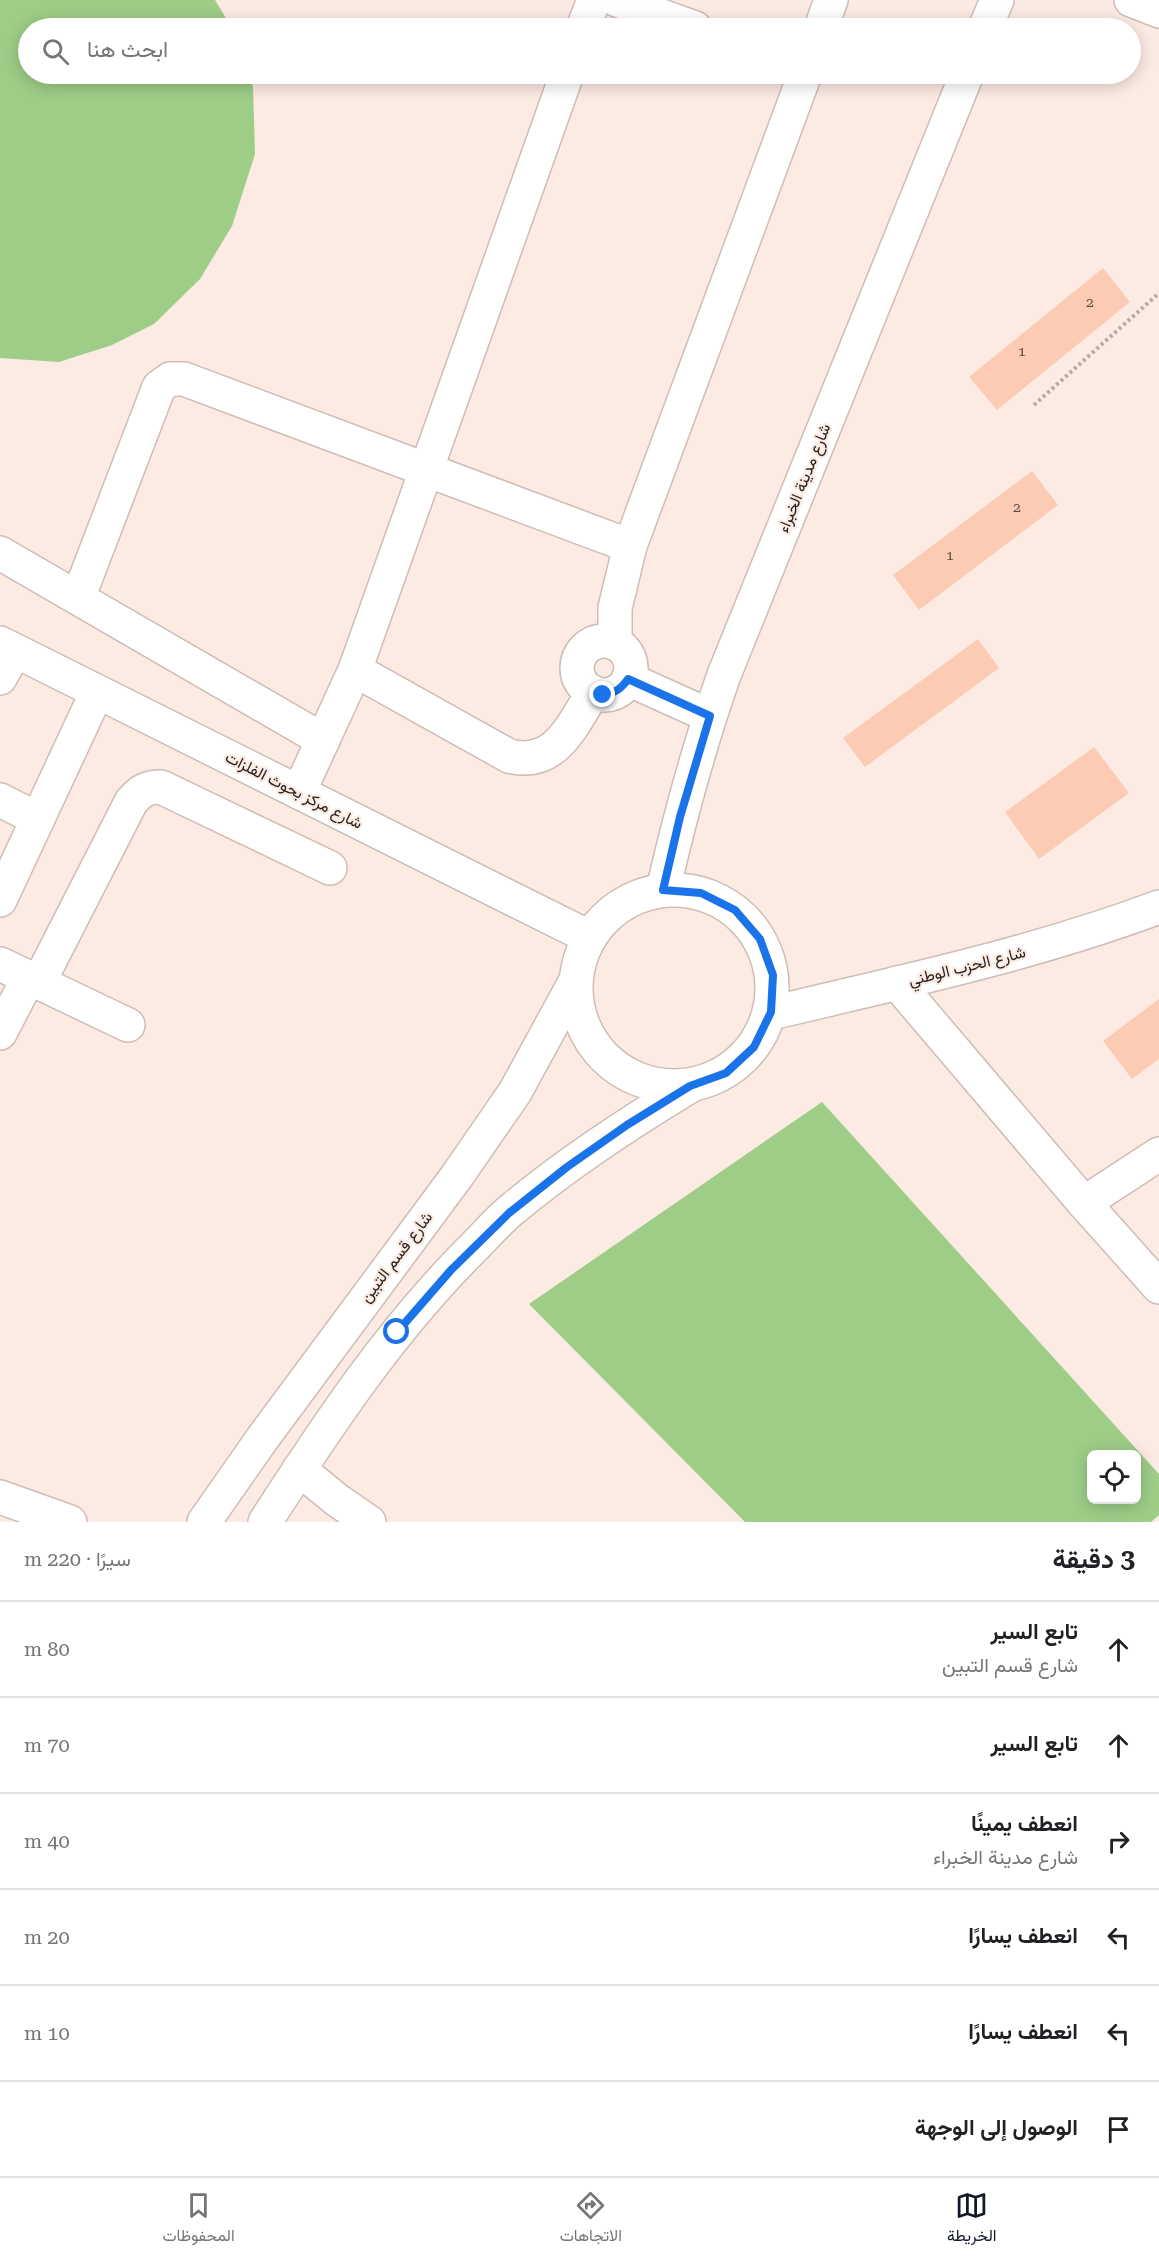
<!DOCTYPE html>
<html lang="ar">
<meta charset="utf-8">
<style>
body{margin:0;font-family:"Roboto Serif",Vazirmatn,serif;background:#f6f6f6;color:#202124;direction:rtl}
.controls{position:absolute;right:18px;bottom:18px;display:grid;overflow:hidden;border-radius:9px;box-shadow:0 3px 15px #0003}
.controls button{width:54px;height:54px;display:grid;place-items:center;padding:0;border:0;border-bottom:2px solid #e0e0e0;background:#fff;color:#202124;font:30px sans-serif}
.stop{position:absolute;width:18px;height:18px;margin:-14px;border:4px solid #1a73e8;border-radius:50%;background:#fff}
.stop.end{background:#1a73e8;border-color:#fff;box-shadow:0 2px 6px #0008}
.list{margin:0;padding:0;list-style:none}
h2{display:flex;justify-content:space-between;align-items:center;height:78px;margin:0;padding:0 24px;font-size:26px}
h2 small{font-size:20px;font-weight:400;color:#757577}
.list li{display:grid;grid-template-columns:39px 1fr auto;gap:18px;align-items:center;box-sizing:border-box;height:96px;padding:0 24px;border-top:2px solid #e0e0e0}
.list b{display:block;font-size:22px;white-space:nowrap}
.list p{margin:0;font-size:20px;white-space:nowrap;color:#757577}
.list em{font-size:20px;font-style:normal;color:#757577}
.icon{flex:none;width:33px;height:33px;fill:none;stroke:currentColor;stroke-width:2;stroke-linecap:round;stroke-linejoin:round}
.map{position:relative;flex:none;width:1159px;height:1522px;overflow:hidden;direction:ltr}
.search{position:absolute;background:#fff;box-shadow:0 3px 15px #0003;left:18px;right:18px;top:18px;height:66px;display:flex;align-items:center;gap:15px;box-sizing:border-box;padding:0 21px;border-radius:33px;color:#757577;font-size:22px}
.sheet{height:654px;background:#fff}
nav{display:flex;justify-content:space-around;align-items:center;box-sizing:border-box;height:84px;border-top:2px solid #e0e0e0;background:#fff;font-size:16px;color:#757577}
nav a{display:grid;justify-items:center;gap:3px}
nav .on{color:#111827}
.map>svg:first-child{display:block}
</style>
<div class="map">
<svg width="1159" height="1522" viewBox="0 0 1159 1522">
<rect width="100%" height="100%" fill="#fcebe3"/>
<g fill="#9dcd87" fill-rule="evenodd">
<path d="M0,0H215L232,28H28V74H248L253,87L255,154L232,226L200,279L154,324L112,345L59,362L0,358Z"/>
<path d="M822,1102L1159,1474V1515L1151,1522H745L529,1304ZM1092,1454H1136V1500H1092Z"/>
</g>
<g fill="#fccbb3">
<path d="M1103,268L1130,302L997,410L969,377Z"/>
<path d="M1032,471L1058,505L919,610L893,575Z"/>
<path d="M978,639L999,668L865,767L843,738Z"/>
<path d="M1094,747L1129,793L1039,859L1005,812Z"/>
<path d="M1159,999V1059L1132,1079L1103,1041Z"/>
</g>
<g fill="none" stroke-linecap="round" stroke-linejoin="round">
<g stroke="#cebdb5" stroke-width="36">
<g id="minor">
<path d="M617,0L695,28"/>
<path d="M1131,0L1159,11"/>
<path d="M583,28L594,0"/>
<path d="M821,28L831,0"/>
<path d="M985,28L997,0"/>
<path d="M0,553L323,740"/>
<path d="M78,598L159,387L170,379H184L630,546"/>
<circle cx="604" cy="668" r="27"/>
<path d="M0,643L589,937"/>
<path d="M615,643V608L630,546L805,74"/>
<path d="M355,670L509,756C555,768 572,726 593,692"/>
<path d="M0,678L15,651"/>
<path d="M628,679L710,716"/>
<path d="M299,792L355,670L567,74"/>
<path d="M0,800L38,819"/>
<circle cx="674" cy="988" r="98"/>
<path d="M663,890C680,816 699,746 724,675L967,74"/>
<path d="M0,900L97,692"/>
<path d="M0,964L128,1025"/>
<path d="M39,982L131,802C140,791 147,787 161,787L330,868"/>
<path d="M897,983L1084,1203L1159,1287"/>
<path d="M771,1013C902,982 1033,954 1159,907"/>
<path d="M0,1033L29,977"/>
<path d="M1084,1203L1159,1154"/>
<path d="M299,1469L337,1500L369,1522"/>
<path d="M0,1497L70,1522"/>
<path d="M204,1522L262,1439L457,1176L515,1092L574,984"/>
<path d="M265,1522C327,1426 390,1331 471,1250C484,1237 496,1223 510,1211C566,1164 627,1124 690,1086"/>
</g>
</g>
<path stroke="#b8aaa4" stroke-width="4" stroke-dasharray="3 3" stroke-linecap="butt" d="M1034,405L1159,293"/>
<use href="#minor" stroke="#fff" stroke-width="33"/>
</g>
<g fill="none" stroke-linecap="round" stroke-linejoin="round">
<path stroke="#1a73e8" stroke-width="8" d="M397,1332L451,1270L509,1213L567,1167L627,1125L690,1086L726,1073L754,1047L771,1012L773,975L760,939L735,910L701,893L663,890L680,817L710,716L628,679C621,689 615,693 603,695"/>
</g>
<g text-anchor="middle" dominant-baseline="central" stroke-width="4.5" stroke-linejoin="round" paint-order="stroke">
<g font-size="14" fill="#5d4c44">
<text x="1090" y="302">2</text>
<text x="1022" y="351">1</text>
<text x="1017" y="507">2</text>
<text x="950" y="555">1</text>
</g>
<g font-size="16" fill="#28221f" stroke="#fcebe3">
<text transform="translate(804 478) rotate(-68)">شارع مدينة الخبراء</text>
<text transform="translate(294 790) rotate(27)">شارع مركز بحوث الفلزات</text>
<text transform="translate(967 966) rotate(-14)">شارع الحزب الوطني</text>
<text transform="translate(396 1257) rotate(-53)">شارع قسم التبين</text>
</g>
</g>
</svg>
<div class="controls">
<button><svg class="icon" aria-label="locate" viewBox="0 0 24 24"><circle cx="12" cy="12" r="6"/><path d="M12 2v4M12 18v4M2 12h4M18 12h4"/></svg></button>
</div>
<div class="stop" style="left:397px;top:1332px"></div>
<div class="stop end" style="left:603px;top:695px"></div>
<div class="search"><svg class="icon" aria-label="search" viewBox="0 0 24 24"><circle cx="10" cy="10" r="6"/><path d="M15 15l6 6"/></svg>ابحث هنا</div>
</div>
<section class="sheet">
<h2>3 دقيقة<small>سيرًا · 220 m</small></h2>
<ul class="list">
<li><svg class="icon" aria-label="ahead" viewBox="0 0 24 24"><path d="M12 20V5M6 11l6-6 6 6"/></svg><div><b>تابع السير</b><p>شارع قسم التبين</p></div><em>80 m</em></li>
<li><svg class="icon" aria-label="ahead" viewBox="0 0 24 24"><path d="M12 20V5M6 11l6-6 6 6"/></svg><div><b>تابع السير</b></div><em>70 m</em></li>
<li><svg class="icon" aria-label="right" viewBox="0 0 24 24"><path d="M7 20v-9h11M14 6l5 5-5 5"/></svg><div><b>انعطف يمينًا</b><p>شارع مدينة الخبراء</p></div><em>40 m</em></li>
<li><svg class="icon" aria-label="left" viewBox="0 0 24 24"><path d="M17 20v-9H6M10 6l-5 5 5 5"/></svg><div><b>انعطف يسارًا</b></div><em>20 m</em></li>
<li><svg class="icon" aria-label="left" viewBox="0 0 24 24"><path d="M17 20v-9H6M10 6l-5 5 5 5"/></svg><div><b>انعطف يسارًا</b></div><em>10 m</em></li>
<li><svg class="icon" aria-label="arrive" viewBox="0 0 24 24"><path d="M6 21V4h12l-3 4 3 4H6"/></svg><div><b>الوصول إلى الوجهة</b></div></li>
</ul>
</section>
<nav>
<a class="on"><svg class="icon" aria-label="map" viewBox="0 0 24 24"><path d="M3 6l6-2 6 2 6-2v14l-6 2-6-2-6 2zM9 4v14M15 6v14"/></svg>الخريطة</a>
<a><svg class="icon" aria-label="directions" viewBox="0 0 24 24"><path d="M12 3l9 9-9 9-9-9zM9 14v-3h6M13 9l2 2-2 2"/></svg>الاتجاهات</a>
<a><svg class="icon" aria-label="saved" viewBox="0 0 24 24"><path d="M7 4h10v16l-5-4-5 4z"/></svg>المحفوظات</a>
</nav>
